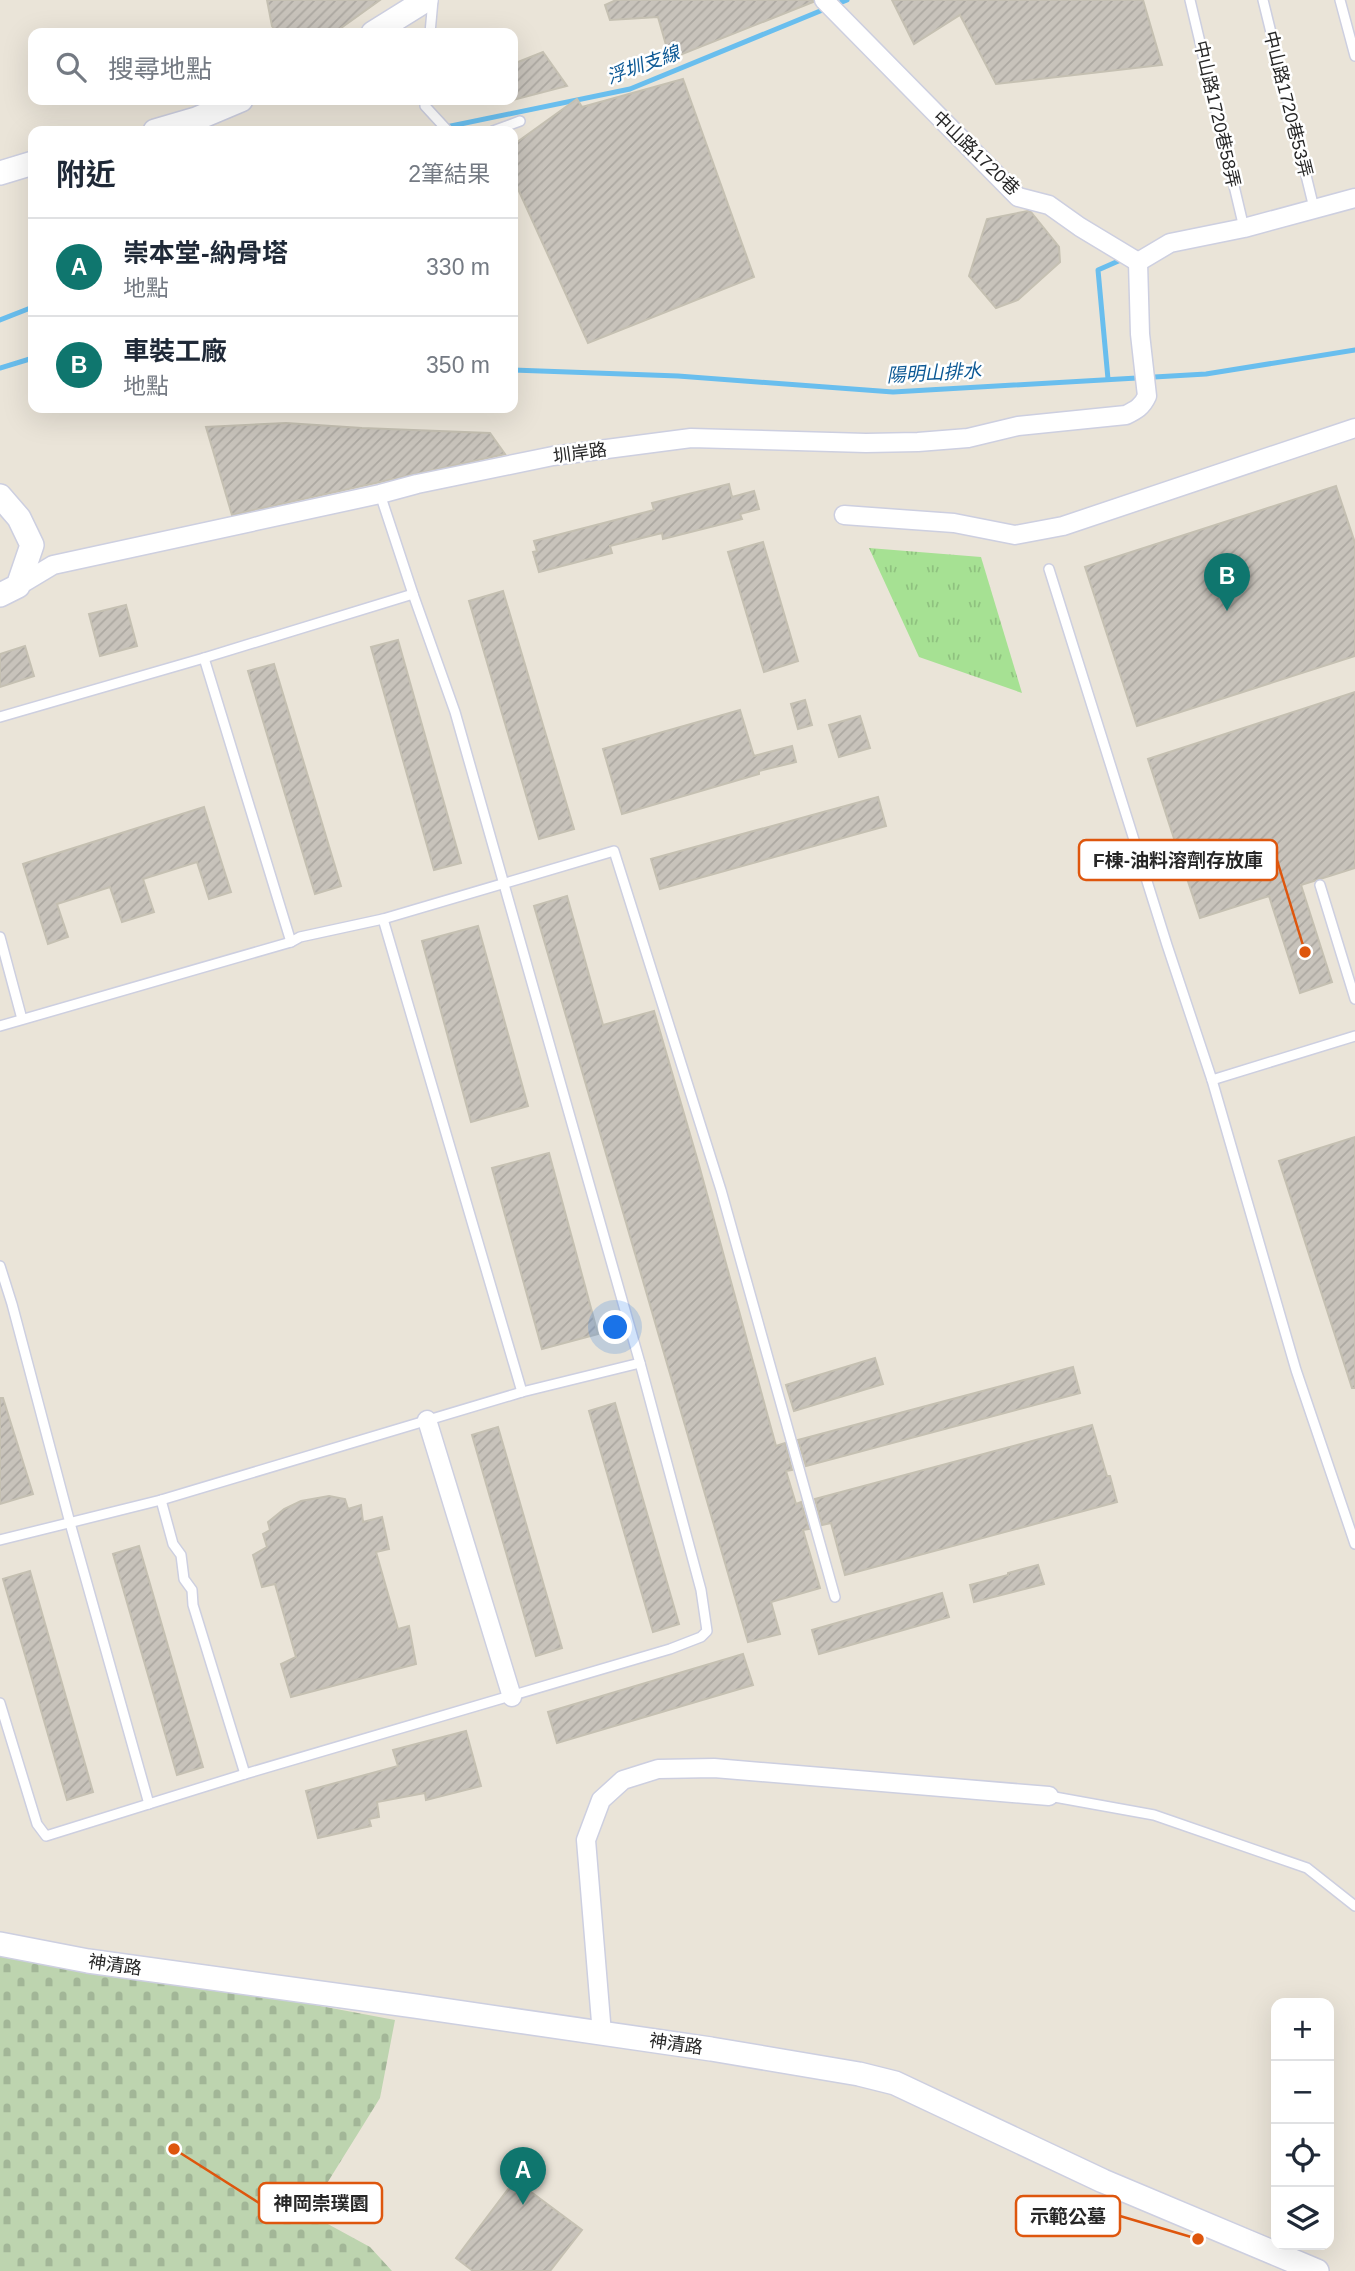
<!DOCTYPE html>
<html lang="zh-TW">
<meta charset="utf-8">
<style>
body{margin:0;font-family:Helvetica,"Noto Sans TC",sans-serif;background:#f2f2f3;color:#1f2937}
.controls{position:absolute;right:21px;bottom:21px;display:grid;overflow:hidden;border-radius:14px;box-shadow:0 7px 28px #0002}
.controls button{width:63px;height:63px;display:grid;place-items:center;padding:0;border:0;border-bottom:2px solid #e0e1e3;background:#fff;color:#1f2937;font:35px sans-serif}
.you{position:absolute;left:616px;top:1328px;width:24px;height:24px;margin:-18px;border:5px solid #fff;border-radius:50%;background:#1a73e8;box-shadow:0 0 0 10px #1a73e833}
.badge{display:grid;place-items:center;width:46px;height:46px;border-radius:50%;background:#0f766e;color:#fff;font-size:23px;font-weight:700}
.pin{position:absolute;translate:-50% -58px;filter:drop-shadow(0 2px 4px #0008)}
.pin::after{content:'';position:absolute;top:37px;width:24px;height:21px;background:inherit;clip-path:polygon(0 0,100% 0,50% 100%)}
.list{margin:0;padding:0;list-style:none}
h2{display:flex;justify-content:space-between;align-items:center;height:91px;margin:0;padding:0 28px;font-size:30px}
h2 small{font-size:23px;font-weight:400;color:#747a83}
.list li{display:grid;grid-template-columns:46px 1fr auto;gap:21px;align-items:center;box-sizing:border-box;height:98px;padding:0 28px;border-top:2px solid #e0e1e3}
.list b{display:block;font-size:26px;white-space:nowrap}
.list p{margin:0;font-size:23px;white-space:nowrap;color:#747a83}
.list em{font-size:23px;font-style:normal;color:#747a83}
.icon{flex:none;width:38px;height:38px;fill:none;stroke:currentColor;stroke-width:2;stroke-linecap:round;stroke-linejoin:round}
.map{position:relative;flex:none;width:1355px;height:2271px;overflow:hidden}
.search{position:absolute;background:#fff;box-shadow:0 7px 28px #0002;left:28px;top:28px;width:490px;height:77px;display:flex;align-items:center;gap:18px;box-sizing:border-box;padding:0 24px;border-radius:14px;color:#747a83;font-size:26px}
.panel{position:absolute;background:#fff;box-shadow:0 7px 28px #0002;left:28px;top:126px;width:490px;height:287px;border-radius:14px}
.map>svg:first-child{display:block}
</style>
<div class="map">
<svg width="1355" height="2271" viewBox="0 0 1355 2271">
<defs>
<pattern id="grass-tufts" width="24" height="20" patternUnits="userSpaceOnUse" patternTransform="scale(1.75)"><rect width="24" height="20" fill="#a6e193"/><path d="M3 7l-1-3M5 7V3M7 7l1-3M15 17l-1-3M17 17v-4M19 17l1-3" fill="none" stroke="#8fc17f"/></pattern>
<pattern id="cemetery-stones" width="16" height="16" patternUnits="userSpaceOnUse" patternTransform="scale(1.75)"><rect width="16" height="16" fill="#bdd4af"/><path d="M2 7V4a2 2 0 0 1 4 0v3zM10 15v-3a2 2 0 0 1 4 0v3z" fill="#a2b697"/></pattern>
<pattern id="building-hatch" width="6" height="6" patternUnits="userSpaceOnUse" patternTransform="scale(1.75)"><rect width="6" height="6" fill="#c8c3bb"/><path d="M-1 1l2-2M0 6l6-6M5 7l2-2" fill="none" stroke="#aca8a1"/></pattern>
</defs>
<rect width="100%" height="100%" fill="#eae4d8"/>
<path fill="url(#grass-tufts)" d="M869,548L981,557L1022,693L919,657Z"/>
<path fill="url(#cemetery-stones)" d="M0,1946L395,2020L380,2098L316,2201L326,2223L370,2247L392,2271H0Z"/>
<g fill="none" stroke-linecap="round" stroke-linejoin="round">
<g stroke="#69beee" stroke-width="5">
<path d="M441,131L446,127L630,89L847,0"/>
<path d="M0,320L33,307"/>
<path d="M0,368L33,358"/>
<path d="M513,370L678,376L893,392L1206,374L1355,350"/>
<path d="M1108,379L1098,270L1123,259"/>
</g>
</g>
<g fill="url(#building-hatch)" stroke="#c5c0b2" stroke-width="2">
<path d="M267,0H380L334,33H277L272,26Z"/>
<path d="M616,0H813V2L670,59L658,17L610,20L605,5Z"/>
<path d="M892,0H1143L1162,65L996,84L960,15L914,44Z"/>
<path d="M543,52L567,86L513,100V64Z"/>
<path d="M683,79L754,277L588,343L513,178V145L577,99L582,107Z"/>
<path d="M1028,211L1031,212L1059,247L1060,262L1018,300L996,308L969,276L987,219Z"/>
<path d="M286,423L362,428L490,433L505,454L232,515L206,427Z"/>
<path d="M729,484L732,497L754,491L759,509L740,514L742,519L663,539L662,533L610,546L612,553L539,572L533,552L537,551L534,541L654,510L652,503Z"/>
<path d="M1336,486L1355,543V656L1137,726L1085,567Z"/>
<path d="M763,542L798,661L764,672L728,552Z"/>
<path d="M503,591L574,829L539,839L469,601Z"/>
<path d="M126,605L137,646L100,656L89,614Z"/>
<path d="M398,640L461,863L434,870L371,647Z"/>
<path d="M25,646L34,676L0,687V654Z"/>
<path d="M274,664L341,886L315,894L248,671Z"/>
<path d="M1355,692V868L1301,885L1332,982L1300,993L1269,896L1200,918L1148,759Z"/>
<path d="M805,700L812,725L798,729L791,704Z"/>
<path d="M740,710L754,756L792,746L796,762L759,771V774L622,814L603,749Z"/>
<path d="M860,716L870,748L839,757L829,725Z"/>
<path d="M878,797L886,826L660,889L651,859Z"/>
<path d="M204,807L231,892L209,899L197,862L143,879L154,912L122,922L110,887L57,904L68,937L48,944L23,864Z"/>
<path d="M567,896L603,1025L654,1011L699,1165L776,1446L785,1443L792,1470L786,1471L796,1504L801,1502L809,1529L803,1530L820,1588L771,1602L780,1634L748,1642L534,906Z"/>
<path d="M478,926L528,1106L471,1122L422,941Z"/>
<path d="M1355,1137V1388H1352L1279,1161Z"/>
<path d="M549,1153L598,1334L542,1349L492,1168Z"/>
<path d="M875,1358L883,1384L794,1411L786,1385Z"/>
<path d="M1073,1367L1080,1393L806,1466L798,1440Z"/>
<path d="M0,1398H3L33,1494L0,1504Z"/>
<path d="M615,1403L679,1624L653,1632L589,1411Z"/>
<path d="M1092,1425L1107,1476H1110L1117,1502L845,1575L831,1523L822,1525L815,1499Z"/>
<path d="M498,1427L562,1648L536,1656L472,1435Z"/>
<path d="M329,1496L345,1499L348,1509L361,1505L363,1522L382,1517L389,1549L376,1552L398,1629L409,1626L416,1664L291,1697L281,1664L296,1657L275,1584L262,1587L253,1555L267,1547L263,1534L270,1530L268,1522L284,1509L301,1501Z"/>
<path d="M139,1546L203,1767L177,1775L113,1554Z"/>
<path d="M1038,1565L1044,1584L974,1602L970,1585L1008,1575V1573Z"/>
<path d="M30,1571L93,1792L67,1800L3,1579Z"/>
<path d="M942,1593L949,1617L819,1654L812,1630Z"/>
<path d="M743,1654L753,1685L557,1743L548,1712Z"/>
<path d="M466,1731L481,1786L426,1800L425,1793L377,1802L379,1817L369,1819L371,1826L318,1838L306,1791L398,1766L393,1750Z"/>
<path d="M515,2180L582,2230L550,2271H473L456,2258Z"/>
</g>
<g fill="none" stroke-linecap="round" stroke-linejoin="round">
<g stroke="#cdcfe0" stroke-width="12">
<g id="service">
<path d="M1190,0L1244,228"/>
<path d="M1263,0L1314,208"/>
<path d="M1340,0L1355,56"/>
<path d="M430,33L433,0"/>
<path d="M425,100V106L448,131"/>
<path d="M493,131L520,121"/>
<path d="M1049,569L1167,945L1212,1080L1296,1370L1355,1544"/>
<path d="M204,658L291,942"/>
<path d="M0,717L204,658L413,594"/>
<path d="M1320,885L1355,999"/>
<path d="M383,919L522,1392"/>
<path d="M0,937L22,1019"/>
<path d="M0,1026L291,942L300,937L383,919L614,851L721,1190L835,1597"/>
<path d="M1212,1080L1355,1036"/>
<path d="M0,1266L12,1304L70,1523L149,1804"/>
<path d="M161,1500L173,1544L181,1555L184,1579L192,1590L193,1605L245,1774"/>
<path d="M0,1540L161,1500L522,1392L640,1363"/>
<path d="M0,1703L37,1824L46,1836L245,1774L670,1649L701,1637L707,1631L701,1590L640,1363L455,712L413,594L380,494"/>
<path d="M1049,1796L1154,1815L1307,1868L1355,1906"/>
</g>
</g>
<g stroke="#cdcfe0" stroke-width="21">
<g id="minor">
<path d="M824,0L1018,197L1049,205L1080,227L1138,262"/>
<path d="M1138,262L1170,243L1244,228L1355,198"/>
<path d="M844,515L954,523L1015,535L1063,526L1355,428"/>
<path d="M18,586L53,565L380,494L417,484L553,456L691,438L866,443L918,442L968,438L1018,426L1126,415C1136,410 1142,407 1147,396L1140,334L1138,262"/>
<path d="M427,1420L512,1697"/>
<path d="M602,2034L586,1840L601,1800L623,1780L658,1769L714,1768L1049,1796"/>
</g>
</g>
<g stroke="#cdcfe0" stroke-width="26">
<g id="tertiary">
<path d="M373,33L426,0"/>
<path d="M155,131L196,119L241,100"/>
<path d="M0,173L33,163"/>
<path d="M0,496L19,518L32,545L18,586L0,595"/>
<path d="M0,1944L88,1961L415,2006L711,2049L859,2074L895,2083L1103,2181L1317,2271"/>
</g>
</g>
<use href="#service" stroke="#fff" stroke-width="9"/>
<use href="#minor" stroke="#fff" stroke-width="18"/>
<use href="#tertiary" stroke="#fff" stroke-width="23"/>
</g>
<g text-anchor="middle" dominant-baseline="central" stroke-width="5" stroke-linejoin="round" paint-order="stroke">
<g font-size="18" fill="#272727" stroke="#fff">
<text transform="translate(1288 104) rotate(76)">中山路1720巷53弄</text>
<text transform="translate(1217 114) rotate(77)">中山路1720巷58弄</text>
<text transform="translate(976 153) rotate(44)">中山路1720巷</text>
<text transform="translate(580 453) rotate(-8)">圳岸路</text>
<text transform="translate(115 1965) rotate(8)">神清路</text>
<text transform="translate(676 2044) rotate(8)">神清路</text>
</g>
<g font-size="19" font-style="italic" fill="#0d5995" stroke="#fff">
<text transform="translate(643 65) rotate(-20)">浮圳支線</text>
<text transform="translate(934 373) rotate(-3)">陽明山排水</text>
</g>
</g>
<path fill="none" stroke="#de560d" stroke-width="2.5" d="M1305 952L1277 860M174 2149L259 2203M1198 2239L1120 2216"/>
<g fill="#de560d" stroke="#fff" stroke-width="2.5">
<circle cx="1305" cy="952" r="7"/>
<circle cx="174" cy="2149" r="7"/>
<circle cx="1198" cy="2239" r="7"/>
</g>
<g fill="#fff" stroke="#de560d" stroke-width="2.5">
<rect x="1079" y="840" width="198" height="40" rx="7"/>
<rect x="259" y="2183" width="123" height="40" rx="7"/>
<rect x="1016" y="2196" width="104" height="40" rx="7"/>
</g>
<g font-size="19" text-anchor="middle" font-weight="bold" fill="#272727">
<text x="1178" y="867">F棟-油料溶劑存放庫</text>
<text x="321" y="2210">神岡崇璞園</text>
<text x="1068" y="2223">示範公墓</text>
</g>
</svg>
<div class="controls">
<button>+</button>
<button>−</button>
<button><svg class="icon" aria-label="locate" viewBox="0 0 24 24"><circle cx="12" cy="12" r="6"/><path d="M12 2v4M12 18v4M2 12h4M18 12h4"/></svg></button>
<button><svg class="icon" aria-label="layers" viewBox="0 0 24 24"><path d="M12 4l9 5-9 5-9-5zM3 14l9 5 9-5"/></svg></button>
</div>
<div class="you"></div>
<div class="pin badge" style="left:523px;top:2205px">A</div>
<div class="pin badge" style="left:1227px;top:611px">B</div>
<div class="search"><svg class="icon" aria-label="search" viewBox="0 0 24 24"><circle cx="10" cy="10" r="6"/><path d="M15 15l6 6"/></svg>搜尋地點</div>
<section class="panel">
<h2>附近<small>2筆結果</small></h2>
<ul class="list">
<li><span class="badge">A</span><div><b>崇本堂-納骨塔</b><p>地點</p></div><em>330 m</em></li>
<li><span class="badge">B</span><div><b>車裝工廠</b><p>地點</p></div><em>350 m</em></li>
</ul>
</section>
</div>
